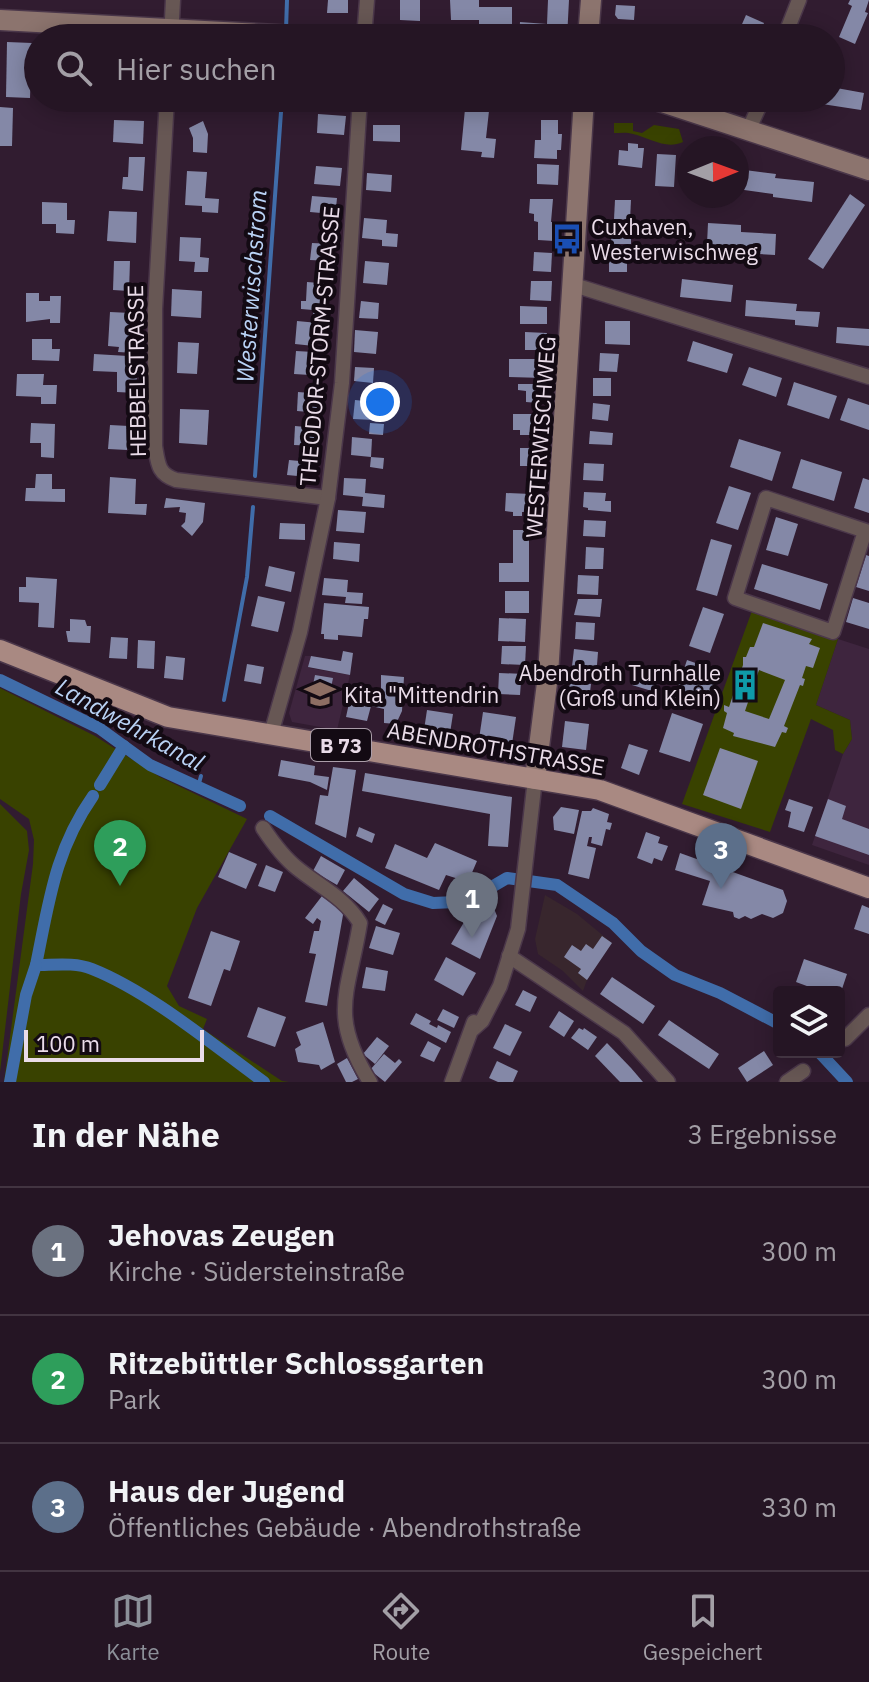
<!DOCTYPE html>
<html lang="de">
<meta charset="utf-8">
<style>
body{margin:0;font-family:"IBM Plex Sans",sans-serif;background:#2d1e2c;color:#f1f3f6}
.controls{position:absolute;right:24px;bottom:24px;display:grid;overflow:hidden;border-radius:8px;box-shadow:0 4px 20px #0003}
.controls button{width:72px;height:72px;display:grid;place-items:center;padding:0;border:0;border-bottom:2px solid #423441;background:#251524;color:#f1f3f6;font:40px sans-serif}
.compass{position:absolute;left:677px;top:136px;width:72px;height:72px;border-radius:50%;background:#251524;box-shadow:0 4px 20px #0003;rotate:89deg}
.scale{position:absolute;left:24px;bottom:20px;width:180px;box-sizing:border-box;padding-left:8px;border:4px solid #eadce9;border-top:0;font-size:22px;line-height:28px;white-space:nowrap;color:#eadce9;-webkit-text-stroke:6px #130a13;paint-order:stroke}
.you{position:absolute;left:380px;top:402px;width:28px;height:28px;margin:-20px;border:6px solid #fff;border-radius:50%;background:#1a73e8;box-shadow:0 0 0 12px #1a73e833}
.badge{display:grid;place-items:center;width:52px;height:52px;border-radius:50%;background:#8c9099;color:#fff;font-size:26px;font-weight:700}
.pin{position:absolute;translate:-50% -66px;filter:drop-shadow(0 2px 4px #0008)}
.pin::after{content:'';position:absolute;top:42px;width:28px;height:24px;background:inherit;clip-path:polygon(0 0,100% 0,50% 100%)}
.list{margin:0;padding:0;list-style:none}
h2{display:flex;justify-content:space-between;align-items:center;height:104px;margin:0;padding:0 32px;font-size:34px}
h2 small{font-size:26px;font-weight:400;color:#a39fa6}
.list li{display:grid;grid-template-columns:52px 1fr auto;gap:24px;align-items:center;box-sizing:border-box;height:128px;padding:0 32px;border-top:2px solid #423441}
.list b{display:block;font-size:30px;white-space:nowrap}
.list p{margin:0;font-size:26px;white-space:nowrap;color:#a39fa6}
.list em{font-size:26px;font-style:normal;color:#a39fa6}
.icon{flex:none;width:44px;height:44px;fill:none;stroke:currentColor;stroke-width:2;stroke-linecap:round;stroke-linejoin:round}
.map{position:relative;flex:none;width:869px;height:1082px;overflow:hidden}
.search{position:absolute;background:#251524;box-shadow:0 4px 20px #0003;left:24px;right:24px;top:24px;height:88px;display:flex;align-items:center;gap:20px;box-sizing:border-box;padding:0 28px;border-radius:44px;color:#a39fa6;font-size:30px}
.sheet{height:488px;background:#251524}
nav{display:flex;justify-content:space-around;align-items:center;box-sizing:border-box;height:112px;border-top:2px solid #423441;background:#251524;font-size:22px;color:#a39fa6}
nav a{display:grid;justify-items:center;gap:4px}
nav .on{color:#8c9099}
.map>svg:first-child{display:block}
</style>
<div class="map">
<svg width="869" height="1082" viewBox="0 0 869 1082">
<rect width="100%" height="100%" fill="#311c30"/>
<path fill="#38262d" d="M545,895L577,914L612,943L587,980L583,991L563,971L538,954L535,939Z"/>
<g fill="#3e253e">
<path d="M838,639L869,649V865L812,845L843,754L852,739L850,720L816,705Z"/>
<path d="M305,656H311L309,668L350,675L337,730L292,722L289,713Z"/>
</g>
<g fill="#394200">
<path d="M614,123H633V131L642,133L654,125L679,129L683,142C666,150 650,138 633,134C627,132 620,133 614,133Z"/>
<path d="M753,608L838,639L816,705L850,720L852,739L843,754L835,750L833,730L811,719L770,832L682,804Z"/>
<path d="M0,688L95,736L160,777L247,819L197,908L167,986L179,1006L207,1019L203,1029L282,1081L289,1082H4L33,864L34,840L29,819L0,799Z"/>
<path d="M0,804L27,831L29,850L21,894L0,1072Z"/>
</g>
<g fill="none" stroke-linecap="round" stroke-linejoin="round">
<g stroke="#406daa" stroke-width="4">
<path d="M286,30L287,0"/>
<path d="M255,476L282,98"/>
<path d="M224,700L247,577L253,507"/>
<path d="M198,787L201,776"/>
</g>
<g stroke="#406daa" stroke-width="12">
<path d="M0,680L99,728L150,765L240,806"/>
<path d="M100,785L124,746"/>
<path d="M93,796C55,850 49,902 36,965C54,965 75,962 92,969C150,992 213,1045 264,1082"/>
<path d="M270,816L404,894L433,903L456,902L471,899L507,878L557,885L613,923L641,951L675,975L720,993L779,1024"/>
<path d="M819,1052L847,1082"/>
<path d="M10,1082L26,995L36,965"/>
</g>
</g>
<g fill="#8488a7" fill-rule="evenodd">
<path d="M328,0H348V13H327Z"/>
<path d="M400,0H420V21L400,20Z"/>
<path d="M450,0H479V7H512V27H479V20H451Z"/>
<path d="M548,0H569L567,38H519L520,22L547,24Z"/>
<path d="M850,0H869L865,12L868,13L855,44L839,37L852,6L848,4Z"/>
<path d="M616,5L635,6L634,20L618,19L615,15Z"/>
<path d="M746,15L764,23L758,38H736Z"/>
<path d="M7,42L32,43L30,98L6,97Z"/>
<path d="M831,87L864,93L861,110L796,100L831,98Z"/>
<path d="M96,98H110V111L95,110Z"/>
<path d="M199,98H235V103L199,101Z"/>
<path d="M543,98H562V110H542Z"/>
<path d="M0,107L13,108L12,146H0Z"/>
<path d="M465,109L489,111L486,138L496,139L494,158L481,157L482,152L461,150Z"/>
<path d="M318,114L346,116L344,135L317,133Z"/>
<path d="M114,120L144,121L143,144L113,142Z"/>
<path d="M541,120H558V134H562L561,150H557V159L534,158L535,140H541Z"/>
<path d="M203,121L208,134L207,153L193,152V138L189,128Z"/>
<path d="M373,125H400V142L373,141Z"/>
<path d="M628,143L638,144V148H644L642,168L618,165L619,150L628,151Z"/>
<path d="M657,154L676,155L674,187L655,186Z"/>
<path d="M129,157H145L143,191L122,189L123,177H128Z"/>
<path d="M537,164L559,165L558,185L537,184Z"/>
<path d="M316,166L342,168L340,186L314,184Z"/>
<path d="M737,169L776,174L775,178L814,182L812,202L773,197V194L737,189Z"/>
<path d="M187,171L207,172L205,198L219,199L218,213L202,212V206L185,205Z"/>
<path d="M367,173L392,175L391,192L366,190Z"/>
<path d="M850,194L865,205L823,269L808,259Z"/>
<path d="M312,196L337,198L334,228L320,227L321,213L310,212Z"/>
<path d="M530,199H553L551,222H554V241L538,240V222L534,221V214L529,213Z"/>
<path d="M615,200H631L630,220L614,219Z"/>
<path d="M42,202L67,203V220H75L74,234L56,233V224H42Z"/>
<path d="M109,211L137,212L136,243L107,241Z"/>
<path d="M364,218L387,220L386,233L398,234L397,247L382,246V240L362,238Z"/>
<path d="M708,223L741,225V232L776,234L775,255L740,253V246L707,244Z"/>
<path d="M612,225L631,226V244H611Z"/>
<path d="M180,237L201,238L200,257L209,258L208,272H194L195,262L179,261Z"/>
<path d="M312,243L332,244L331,261L310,260Z"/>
<path d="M534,252L552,253L551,272L533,271Z"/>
<rect x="609" y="253" width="18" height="19"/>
<path d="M114,261H130L129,291L113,290Z"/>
<path d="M365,261L389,263L387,285L363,283Z"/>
<path d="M682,279L733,285L731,302L680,297Z"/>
<path d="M531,281H552L551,301L530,300Z"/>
<path d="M307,282L332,284L330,299L321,298L320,307L329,308L328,315L313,314V310L301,309V301H306Z"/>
<path d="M172,289L202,291L201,318L171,316Z"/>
<path d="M26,293H39V301H50V296H61L60,323H50V319L26,322Z"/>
<path d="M746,300L797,304L796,311L820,312L818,327L795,325V320L745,316Z"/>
<path d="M361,301L379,303L378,319L359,318Z"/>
<path d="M520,306L547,307V324H520Z"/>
<path d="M110,312L131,313L130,336L137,337L136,353L118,352L119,347L108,346Z"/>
<path d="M297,321L329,324L328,335L315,334L314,346L295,344Z"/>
<path d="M605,321H630V345L605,344Z"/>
<path d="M837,327L869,329V346L836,343Z"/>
<path d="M355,330L378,332L376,354L354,352Z"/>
<path d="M525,332L547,333L546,350H525Z"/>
<path d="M32,339H52V349H60L59,361L32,360Z"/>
<path d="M693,341L733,354L727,373L687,361Z"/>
<path d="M178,342L199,343L197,374L177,373Z"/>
<path d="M296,351L314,352L313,358L327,359L326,376L294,374Z"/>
<path d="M600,353L619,354L617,372L599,371Z"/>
<path d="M94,354L128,356L127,372L137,373L136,393L117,392V372L93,371Z"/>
<path d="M509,359H544V378L509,377Z"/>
<path d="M355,367L374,368L373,383L354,381Z"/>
<path d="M749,367L782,378L776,397L742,385Z"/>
<path d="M17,374H44L43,385H57L56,404H41V397L16,396Z"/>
<rect x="593" y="378" width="18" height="18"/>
<path d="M794,382L837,396L829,419L787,405Z"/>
<path d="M518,384H542V400H538V403L526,402V391L518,390Z"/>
<path d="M298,392L322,394L320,413L297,411Z"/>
<path d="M848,398L869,405V430L840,420Z"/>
<path d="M355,400L375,402L374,420L353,419Z"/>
<path d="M593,403L610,405L608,421L592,419Z"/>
<path d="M180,409L209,410L207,445L179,443Z"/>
<path d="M513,414H534L533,435H520V430H513Z"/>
<path d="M31,423L55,424L54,458L41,457V443H30Z"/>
<path d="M370,423L384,424L383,435L369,434Z"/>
<path d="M110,425L129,426L127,450L108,449Z"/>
<path d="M295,426L317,428L316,446L294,445Z"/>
<path d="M590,431L613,433L612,445L589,444Z"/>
<path d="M352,437L372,439L371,457L351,455Z"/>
<path d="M739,439L781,452L772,481L730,467Z"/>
<path d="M520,448H540L539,466H520Z"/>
<path d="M371,457L384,458L383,469L370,467Z"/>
<path d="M801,459L842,472L834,501L792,488Z"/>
<path d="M289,460L310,462L308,477L287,475Z"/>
<path d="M584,463L604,464L603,481L583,480Z"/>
<path d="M36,474H52V489H65V502L25,501L26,488H35Z"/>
<path d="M110,477L136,479L135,504H147L146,515L108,513Z"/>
<path d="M344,478L366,479L365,493L385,495L384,508L362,506L363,497L343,495Z"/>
<path d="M863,478L869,480V513L854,508Z"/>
<path d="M729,486L751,493L738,530L716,523Z"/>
<path d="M584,492L606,493L605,501H611V512L588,510V508L583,507Z"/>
<path d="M506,493L531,494L530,512H522V516H513V512L505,511Z"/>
<path d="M166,498L205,503L203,522L192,536L181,526L185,522L186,513L179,512L180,507L164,508Z"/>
<path d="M338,510L366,512L364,533L336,531Z"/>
<path d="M776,517L798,524L788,556L766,550Z"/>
<path d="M584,520L606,521L605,537L583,536Z"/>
<path d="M280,523L305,524V540L279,539Z"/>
<path d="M513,530H529V582H499V563H513Z"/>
<path d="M711,539L732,545L717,596L696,590Z"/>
<path d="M334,542L360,544L359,562L333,559Z"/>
<path d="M586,547L604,548L603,569H585Z"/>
<path d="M866,555L869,556V591L856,587Z"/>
<path d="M762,564L828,584L820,610L754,589Z"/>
<path d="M269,566L295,572L291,592L265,586Z"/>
<path d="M578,575L599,576L598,595L577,594Z"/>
<path d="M26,577L57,579L54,628L38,627L39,603L19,602V587H26Z"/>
<path d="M324,578L348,580L347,592L363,593L362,604L345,603L346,597L322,595Z"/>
<rect x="505" y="591" width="24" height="22"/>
<path d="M258,596L285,602L278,632L251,626Z"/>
<path d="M853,598L869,603V629L846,622Z"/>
<path d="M578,599H602L600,617L574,615Z"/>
<path d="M324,603L369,607L368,619H364L362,637L338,635V640L324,639V634H321Z"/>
<path d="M703,607L724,614L710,653L689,646Z"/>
<path d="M499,618L526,619L525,642L498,641Z"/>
<path d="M70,619L85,620L87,626H91L90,643L68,642L66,631H70Z"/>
<path d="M576,622L595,623L594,640L575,639Z"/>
<path d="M763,623L812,639L809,644L820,648L813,668L806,666L802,678L805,679L803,686L800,685L784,726L788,728L786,733L782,732L775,747L733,736L734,733L723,728L727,713L724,711V705L729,707L743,665V657H746L750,647H754ZM759,670L785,680L769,719L745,711Z"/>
<path d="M111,637L128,638L127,659L109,658Z"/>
<path d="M138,640L155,641L154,669L137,668Z"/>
<path d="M502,646H526L525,665L501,664Z"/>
<path d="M574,649L598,652L596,678L571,675Z"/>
<path d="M343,651L353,653L350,675L308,667L311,656L341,661Z"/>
<path d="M166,656L185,658L183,680L164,678Z"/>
<path d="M687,660L718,671L705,710L674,699Z"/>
<path d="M247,664L264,667L261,684L244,681Z"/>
<path d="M638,667L661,674L655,692L632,685Z"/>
<path d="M499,673L525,674L524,682L521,681L520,695L498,694Z"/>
<path d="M315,675L333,678L329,698L311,694Z"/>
<path d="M381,675L404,677L402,711L396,724L384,723V709L371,706L367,721L346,717L351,694L367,697L369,692H381Z"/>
<path d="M570,682L591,684L588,709L567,706Z"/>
<path d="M427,710L453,714L450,733L424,730Z"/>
<path d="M483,712L516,717L512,744L479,739Z"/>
<path d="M672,713L703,724L690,762L659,752Z"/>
<path d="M565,721L589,724L586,750L562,747Z"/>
<path d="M629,744L648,750L639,775L621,768Z"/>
<path d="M720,748L758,761L741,809L703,795Z"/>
<path d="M281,760L315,766L314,775L329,777L327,790L310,782L278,776Z"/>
<path d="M333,767L356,770L346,838L315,824L320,795L328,796Z"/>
<path d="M365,773L512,797L508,847L488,846L490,814L362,791Z"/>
<path d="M789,799L813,807L804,832L788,827L791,812L785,810Z"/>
<path d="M828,799L846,806L842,819L869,829V855L815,836Z"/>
<path d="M561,807L579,810L574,834L554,830L553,817Z"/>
<path d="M593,808L609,814L607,822L612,823L610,830L606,829L602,846L591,843L592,837H589L587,846L596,848L589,879L568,874L582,811H591Z"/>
<path d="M359,827L375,834L372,843L356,836Z"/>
<path d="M646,832L660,837L658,843L668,846L662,861L654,858L652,864L637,858Z"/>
<path d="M435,843L477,861L468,882L446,875L439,890L385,868L395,844L427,858Z"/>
<path d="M229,852L257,864L246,889L218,877Z"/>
<path d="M680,853L783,890L787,901L783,913L773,918L762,914L751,919L745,916L739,919L734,917L733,912L702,905L710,881L675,870Z"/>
<path d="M321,856L345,870L337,885L313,871Z"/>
<path d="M266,865L283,872L275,892L258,886Z"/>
<path d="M354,878L379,899L369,912L343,891Z"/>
<path d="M322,896L342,911L343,915L327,1006L305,1002L316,954L309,953L314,931H319L321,921L317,918L313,924L305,918Z"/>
<path d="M383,904L393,909L385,925L375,920Z"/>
<path d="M862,905L869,908V934L854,929Z"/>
<path d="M493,906L497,916L480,959L451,944L473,907Z"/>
<path d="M376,926L400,933L393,955L369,948Z"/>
<path d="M211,931L240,941L230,971L224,969L211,1006L188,998Z"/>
<path d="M602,936L612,943L587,980L578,973L581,969L564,957L572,945L581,951L586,944L593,949Z"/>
<path d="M446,957L476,973L463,996L434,980Z"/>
<path d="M804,959L847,974L841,992H823L796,982Z"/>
<path d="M366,967L388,971L385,991L362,988Z"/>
<path d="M612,977L655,1006L643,1024L600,994Z"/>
<path d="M523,990L537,997L530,1012L515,1005Z"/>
<path d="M258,1007L286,1017L275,1047L247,1037Z"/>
<path d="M443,1009L459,1017L454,1028L437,1020Z"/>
<path d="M559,1011L574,1021L564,1037L549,1027Z"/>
<path d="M416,1013L431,1021L429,1024L437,1028L438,1025L451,1032L446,1043L410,1024Z"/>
<path d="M669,1020L719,1054L709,1069L658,1035Z"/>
<path d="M323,1022L335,1062L321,1070L319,1065L298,1062L295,1049L301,1045L296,1032Z"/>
<path d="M505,1024L522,1032L510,1056L493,1048Z"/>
<path d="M579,1028L583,1030L584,1028L597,1037L588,1050L571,1038Z"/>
<path d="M377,1037L389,1046L375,1064L363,1054Z"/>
<path d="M428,1041L441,1048L434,1062L420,1056Z"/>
<path d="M607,1043L631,1068L643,1082H620L595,1056Z"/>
<path d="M764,1051L773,1065L747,1082L738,1068Z"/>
<path d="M384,1054L395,1063L399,1059L402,1062L385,1082L370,1070Z"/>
<path d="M347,1058L358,1079L352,1082H346L337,1064Z"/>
<path d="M497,1061L518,1071L513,1082H498L489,1078Z"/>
</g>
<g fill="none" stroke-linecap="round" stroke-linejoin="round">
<g stroke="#4b374a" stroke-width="17">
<g id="street">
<path d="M171,38L173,0"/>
<path d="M364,38L367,0"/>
<path d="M784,38L799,0"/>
<path d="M167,98L155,309V446C158,464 158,474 176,480L328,498"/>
<path d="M748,131L763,98"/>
<path d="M574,285L869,377"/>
<path d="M865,531L833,632L735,598L766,498L869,532"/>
<path d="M271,734L300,632L328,498L342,383L360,98"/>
<path d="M263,828C273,843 283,857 297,868C319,886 345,898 360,923C349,992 328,1014 370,1082"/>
<path d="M509,956L624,1033L668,1082"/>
<path d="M473,1029L482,1021L500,986L518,929L535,779"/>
<path d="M845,1039L869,1015"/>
<path d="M452,1082L474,1022"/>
<path d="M787,1082L803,1071"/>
</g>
</g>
<g stroke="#4b374a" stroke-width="23">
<g id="secondary">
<path d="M0,20L332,38"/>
<path d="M588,38L591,0"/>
<path d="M650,98L869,170"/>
<path d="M535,779L548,675L584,98"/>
</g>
</g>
<g stroke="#4b374a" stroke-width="23">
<path id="primary" d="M0,650L168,717L600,790L869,888"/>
</g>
<use href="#street" stroke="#675754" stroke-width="14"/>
<use href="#secondary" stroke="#8c746e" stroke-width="20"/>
<use href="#primary" stroke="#a98982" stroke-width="20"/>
</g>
<defs>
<g id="bus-bare" transform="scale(2.4)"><path d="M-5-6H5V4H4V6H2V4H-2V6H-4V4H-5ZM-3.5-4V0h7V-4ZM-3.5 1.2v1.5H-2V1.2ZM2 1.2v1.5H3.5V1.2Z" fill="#1a4fb4" stroke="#130a13" stroke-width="2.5" paint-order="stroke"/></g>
<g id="building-bare" transform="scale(2.4)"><path d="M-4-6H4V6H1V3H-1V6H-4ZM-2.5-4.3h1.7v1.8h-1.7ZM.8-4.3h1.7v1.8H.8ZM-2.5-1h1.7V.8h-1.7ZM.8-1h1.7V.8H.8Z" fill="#0f9aa8" stroke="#130a13" stroke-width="2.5" paint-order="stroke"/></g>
<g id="school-bare" transform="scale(2.4)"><path d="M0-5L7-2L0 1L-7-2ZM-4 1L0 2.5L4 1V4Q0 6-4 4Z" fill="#8d6e63" stroke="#130a13" stroke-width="2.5" paint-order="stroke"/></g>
</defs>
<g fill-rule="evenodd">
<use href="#bus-bare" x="567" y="239"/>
<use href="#building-bare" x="745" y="685"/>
<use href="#school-bare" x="320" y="694"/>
</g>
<g text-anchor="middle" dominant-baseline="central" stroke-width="8" stroke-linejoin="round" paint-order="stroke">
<rect fill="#130a13" stroke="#aa9da9" stroke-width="2" x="311" y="729" width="60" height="32" rx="6"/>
<g font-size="20" font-weight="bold" fill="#eadce9">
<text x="341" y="745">B 73</text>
</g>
<g font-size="22" fill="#eadce9" stroke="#130a13" text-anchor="start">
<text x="591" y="226">Cuxhaven,<tspan x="591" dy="25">Westerwischweg</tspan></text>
<text x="721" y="672" text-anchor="end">Abendroth Turnhalle<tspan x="721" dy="25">(Groß und Klein)</tspan></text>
<text x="344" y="694">Kita "Mittendrin</text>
</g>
<g font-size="22" fill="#eadce9" stroke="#130a13">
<text transform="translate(319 346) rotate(-85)">THEODOR-STORM-STRASSE</text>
<text transform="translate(136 371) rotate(-91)">HEBBELSTRASSE</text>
<text transform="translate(540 437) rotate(-86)">WESTERWISCHWEG</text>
<text transform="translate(496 748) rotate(10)">ABENDROTHSTRASSE</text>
</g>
<g font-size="24" font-style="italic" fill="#b9d2f5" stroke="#130a13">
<text transform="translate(251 286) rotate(-86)">Westerwischstrom</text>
<text transform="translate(130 724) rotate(29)">Landwehrkanal</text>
</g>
</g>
</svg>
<div class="controls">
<button><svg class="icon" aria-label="layers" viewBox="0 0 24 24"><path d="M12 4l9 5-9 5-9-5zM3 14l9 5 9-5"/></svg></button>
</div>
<svg class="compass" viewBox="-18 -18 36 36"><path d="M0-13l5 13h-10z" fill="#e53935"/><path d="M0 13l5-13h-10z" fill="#a39fa6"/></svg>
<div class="scale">100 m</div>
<div class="you"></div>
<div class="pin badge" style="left:472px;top:938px;background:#6b7280">1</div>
<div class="pin badge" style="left:120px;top:886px;background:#2e9e5b">2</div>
<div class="pin badge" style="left:721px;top:889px;background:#5c6f8a">3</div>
<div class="search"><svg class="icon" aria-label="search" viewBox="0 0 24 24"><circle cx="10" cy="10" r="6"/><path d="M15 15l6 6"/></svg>Hier suchen</div>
</div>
<section class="sheet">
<h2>In der Nähe<small>3 Ergebnisse</small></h2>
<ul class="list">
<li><span class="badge" style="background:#6b7280">1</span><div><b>Jehovas Zeugen</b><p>Kirche · Südersteinstraße</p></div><em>300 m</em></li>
<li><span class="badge" style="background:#2e9e5b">2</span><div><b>Ritzebüttler Schlossgarten</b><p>Park</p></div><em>300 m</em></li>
<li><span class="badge" style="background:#5c6f8a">3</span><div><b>Haus der Jugend</b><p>Öffentliches Gebäude · Abendrothstraße</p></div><em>330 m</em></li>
</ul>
</section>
<nav>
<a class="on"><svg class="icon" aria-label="map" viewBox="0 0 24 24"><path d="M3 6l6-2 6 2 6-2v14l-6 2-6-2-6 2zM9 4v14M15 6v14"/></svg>Karte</a>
<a><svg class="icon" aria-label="directions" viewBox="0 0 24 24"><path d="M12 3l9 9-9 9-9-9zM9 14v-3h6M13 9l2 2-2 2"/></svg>Route</a>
<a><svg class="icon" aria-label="saved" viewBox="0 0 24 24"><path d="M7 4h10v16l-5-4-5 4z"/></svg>Gespeichert</a>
</nav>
